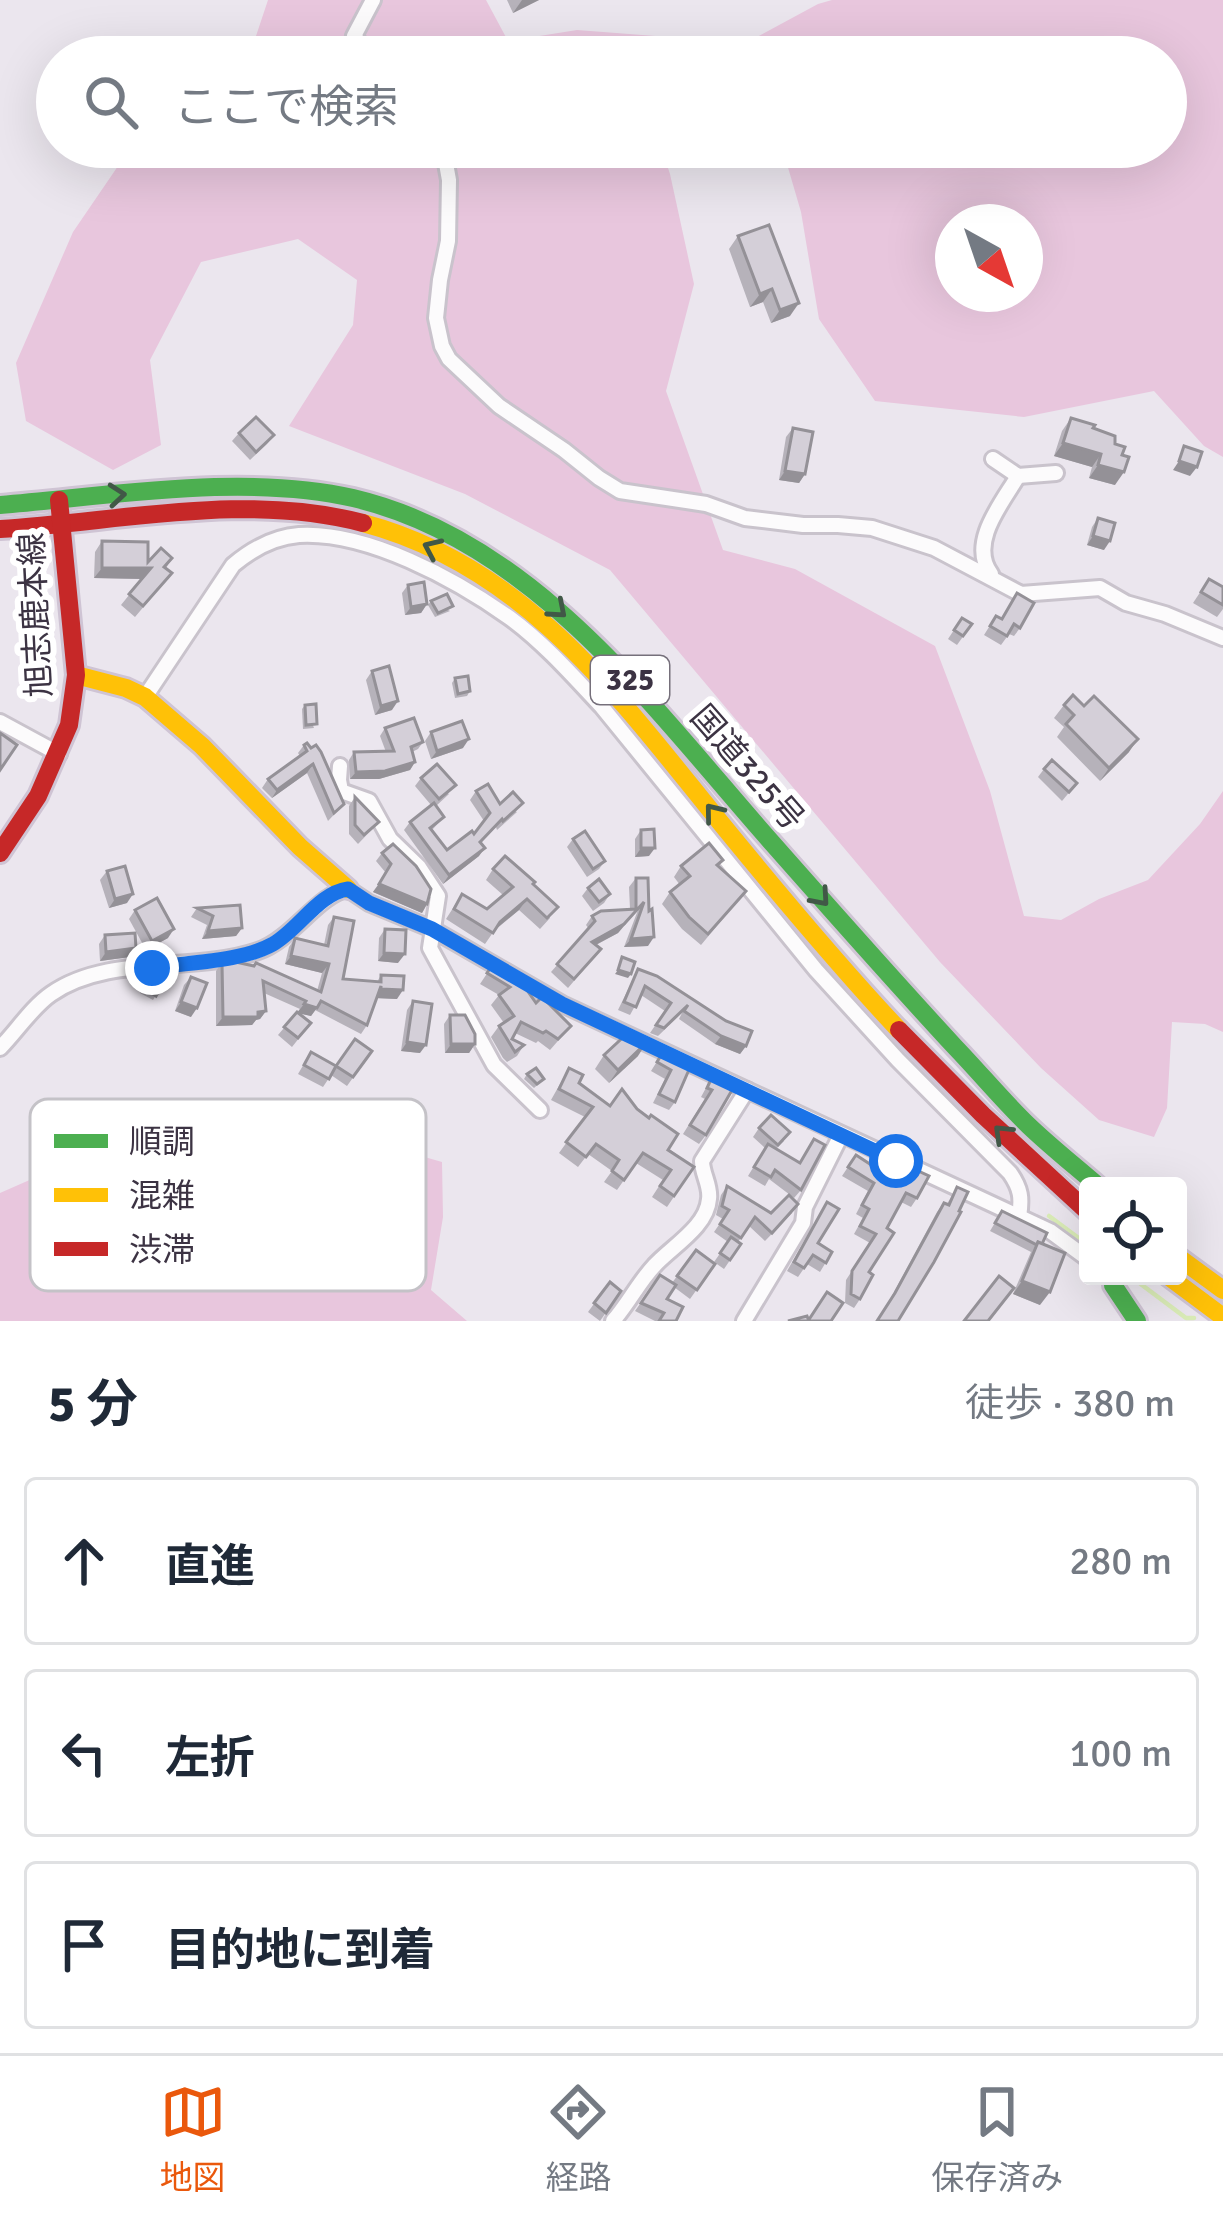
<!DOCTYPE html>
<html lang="ja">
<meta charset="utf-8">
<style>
body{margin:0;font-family:Signika,"Noto Sans JP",sans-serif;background:#f2f2f3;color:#1f2937}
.controls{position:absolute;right:36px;bottom:36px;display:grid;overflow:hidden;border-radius:12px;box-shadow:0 12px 48px #0002}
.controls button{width:108px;height:108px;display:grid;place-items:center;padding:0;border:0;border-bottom:3px solid #e0e1e3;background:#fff;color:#1f2937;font:60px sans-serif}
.compass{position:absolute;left:935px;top:204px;width:108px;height:108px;border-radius:50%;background:#fff;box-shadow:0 12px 48px #0002;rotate:140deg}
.stop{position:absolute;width:36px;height:36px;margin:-27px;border:9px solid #1a73e8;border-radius:50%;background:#fff}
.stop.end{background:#1a73e8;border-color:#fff;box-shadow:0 3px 12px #0008}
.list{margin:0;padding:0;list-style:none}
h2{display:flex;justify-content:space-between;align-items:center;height:156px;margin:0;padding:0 48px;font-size:51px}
h2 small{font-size:39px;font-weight:400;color:#747a83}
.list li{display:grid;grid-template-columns:78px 1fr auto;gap:36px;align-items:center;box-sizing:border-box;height:168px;margin:0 24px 24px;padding:0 24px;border:3px solid #e0e1e3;border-radius:12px}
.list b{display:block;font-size:45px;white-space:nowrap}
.list em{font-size:39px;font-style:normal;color:#747a83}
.icon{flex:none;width:66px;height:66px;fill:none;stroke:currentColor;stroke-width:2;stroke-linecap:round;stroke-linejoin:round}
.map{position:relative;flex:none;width:1223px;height:1321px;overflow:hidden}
.search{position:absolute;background:#fff;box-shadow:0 12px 48px #0002;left:36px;right:36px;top:36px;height:132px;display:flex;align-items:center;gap:30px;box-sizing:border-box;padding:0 42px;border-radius:66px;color:#747a83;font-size:45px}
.sheet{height:732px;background:#fff}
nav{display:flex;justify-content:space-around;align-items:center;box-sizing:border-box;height:168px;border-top:3px solid #e0e1e3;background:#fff;font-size:33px;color:#747a83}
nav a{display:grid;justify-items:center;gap:6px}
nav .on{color:#ea580c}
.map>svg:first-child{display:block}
</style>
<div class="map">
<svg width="1223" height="1321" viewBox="0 0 1223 1321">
<rect width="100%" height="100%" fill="#ebe6ee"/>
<g fill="#e8c6dd" fill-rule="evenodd">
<path d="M268,0H486L508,41L577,30L681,38L676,57H249Z"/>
<path d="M832,0H1223V457L1204,446L1154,391L1024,417L875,401L819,319L801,212L782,147H1166V57H741L742,45L818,4ZM1025,222V294H953V222Z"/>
<path d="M131,147H661L670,174L694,284L666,391L723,550L795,569L935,646L990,791L1024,916L1061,920L1099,899L1148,880L1200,824L1223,791V1032L1205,1024L1172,1022L1167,1108L1154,1137L1099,1120L1041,1068L940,962L610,570L465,494L289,426L353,325L357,280L298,239L201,262L150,360L161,445L113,470L26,421L16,363L73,232Z"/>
<path d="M317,1126L442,1162L443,1217L431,1290L467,1321H0V1193L66,1164L207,1130Z"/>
</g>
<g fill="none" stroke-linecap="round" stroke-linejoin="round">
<g stroke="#daecb7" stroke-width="4.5">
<path d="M1049,1216L1088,1245"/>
<path d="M1130,1276L1186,1318H1194"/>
</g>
<g stroke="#c9c3cc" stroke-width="20">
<g id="street">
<path d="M371,57L354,36L373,0"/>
<path d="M443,147L449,180L448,241L440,280L436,318L442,346L449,359L499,406L564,450L599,478L620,491L706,504L745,518L803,525H838L872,528L934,548L1021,594L1100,588L1126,603L1165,614L1223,638"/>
<path d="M993,459L1018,476L1056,473"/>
<path d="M991,574C968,543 1002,503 1018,476"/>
<path d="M145,697L233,565C252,549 273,537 299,535C367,531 455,579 510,618C544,643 573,676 602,707L816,970L898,1060L1010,1173C1021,1189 1022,1198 1019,1217"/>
<path d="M0,722L59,754"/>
<path d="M340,766L339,780L341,791L369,801L390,839L419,867L438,896L430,948L494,1065L540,1110"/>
<path d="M0,1048C16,1032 32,1007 51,994C108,954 194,973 258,951C293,939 318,894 348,889L369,903L432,929L562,1004L1050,1231L1088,1259"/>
<path d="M613,1321C628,1304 639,1282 654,1266C671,1247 707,1227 709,1199C711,1186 702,1174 702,1161L747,1090"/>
<path d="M744,1321L803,1223L805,1207L841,1135"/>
</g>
</g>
<g stroke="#cfc4d4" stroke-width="24">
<g id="fast">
<path d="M0,505C111,496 244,473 353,498C536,541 655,711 773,844C833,912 893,980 955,1047C980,1073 1003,1101 1029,1126C1051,1147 1075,1166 1098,1186"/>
<path d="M1113,1285L1137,1321"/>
</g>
</g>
<g stroke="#cfc4d4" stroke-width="24">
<g id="slow">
<path d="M363,523C526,566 619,698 720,822C778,893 836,963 899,1030"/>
<path d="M76,675L126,688L145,697L202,746L300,847L348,889"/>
<path d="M1178,1257L1223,1290"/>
<path d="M1168,1276L1223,1317"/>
</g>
</g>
<g stroke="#cfc4d4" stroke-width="24">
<g id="jam">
<path d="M0,529C119,522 245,492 363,523"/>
<path d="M0,853L38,796L69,725L76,675L59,500"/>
<path d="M899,1030L983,1115L1088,1212"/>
</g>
</g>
<use href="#street" stroke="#fcfbfc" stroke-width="14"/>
<use href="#fast" stroke="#4caf50" stroke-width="18"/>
<use href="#slow" stroke="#ffc107" stroke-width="18"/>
<use href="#jam" stroke="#c62828" stroke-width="18"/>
</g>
<g fill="#b6b2ba">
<path d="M507,0H539L513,13Z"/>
<path d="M738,236L790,316L771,323L763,302L750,307L729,249Z"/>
<path d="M1071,418L1093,428L1115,485L1089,478L1092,467L1054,456L1062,431Z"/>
<path d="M793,428L805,474L799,483L779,480L786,437Z"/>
<path d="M239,433L274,435L267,444L250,460L232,441Z"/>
<path d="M1098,518L1104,550L1087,545L1092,527Z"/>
<path d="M102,541L148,562L172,558L166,568L172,573L135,617L121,605L142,579L94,578L95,552Z"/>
<path d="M1209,579L1223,587V609L1217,617L1193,603Z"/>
<path d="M408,585L427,604L421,613L405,615L402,593Z"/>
<path d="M431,601L450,611L435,617L428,605Z"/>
<path d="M996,616L1020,628L1014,636L1009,634L1001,645L984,635Z"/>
<path d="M962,618L972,624L957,645L948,639Z"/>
<path d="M372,671L392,710L375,715L366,680Z"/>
<path d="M455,678L470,691L467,696L455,698L452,683Z"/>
<path d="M305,705L314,728L303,729L302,709Z"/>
<path d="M1064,705L1129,752L1100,781L1057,737L1064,727L1054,718Z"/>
<path d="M385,728L423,742L418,749L412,752L415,762L410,770L379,779H350L349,760L354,752H386L380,736Z"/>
<path d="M431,732L463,748L431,759L425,741Z"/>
<path d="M304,745L344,804L328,821L307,773L272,798L262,788L268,779L300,756L298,753Z"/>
<path d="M1044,769L1077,783L1062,801L1038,777Z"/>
<path d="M421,778L449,794L436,806L444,817L432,830L447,850L474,834L484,821L470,800L476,791L517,812L497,830L496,827L481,843L479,856L443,884L404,830L410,822L431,805L415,786Z"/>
<path d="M355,797L379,822L358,844L349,834V806Z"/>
<path d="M641,830L649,856L635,857V839Z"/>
<path d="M573,839L605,861L599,869L587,877L567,847Z"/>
<path d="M382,853L427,904L422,913L373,892L386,873L376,861Z"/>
<path d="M681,866L719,867L746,891L701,945L682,929L662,904L670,892L680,885L674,877Z"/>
<path d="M493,869L533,884L550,918L540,929L519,910L494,931L485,944L446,919L462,894L487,909L503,895L486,880Z"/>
<path d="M107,871L127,903L109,908L100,880Z"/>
<path d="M636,878H648V946L624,947L638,910L618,933L596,945L601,949L568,988L551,972L589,929L586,925L592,916L630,909L629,887Z"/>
<path d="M588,888L610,894L604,903L593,911L582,896Z"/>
<path d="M197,908L242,928L236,936L202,939L207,925L191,917Z"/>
<path d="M135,910L168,938L146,950L129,919Z"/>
<path d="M334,917L343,979L377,982L381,975L397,999L377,998L367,1025L361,1034L315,1010L311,1016L299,1013L311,1023L292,1047L278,1035L300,1009L264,993L266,1011L260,1019L256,1020L252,1025L216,1026V971L222,963L317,991L322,973L285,964L289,947L295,938L324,945L328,925Z"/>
<path d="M385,929L398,963L378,961L379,938Z"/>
<path d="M105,935L136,948L130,957L100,961L99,944Z"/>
<path d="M494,963L536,1003L571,1026L550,1050L538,1041L536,1043L515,1033L512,1039L524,1045L517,1056L507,1062L503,1058L491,1037L499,1026L504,1023L491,1005L499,995L480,984Z"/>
<path d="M638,969L746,1046L740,1054L715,1044L679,1019L682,1013L658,1036L650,1033L665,1011L641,995L630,1015L618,1010Z"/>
<path d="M191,977V1017L175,1011L184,985Z"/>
<path d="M150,978L162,985L153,1000L140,993Z"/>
<path d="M413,1001L420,1053L401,1051L407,1010Z"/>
<path d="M450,1015L475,1044L469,1053H445L444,1024Z"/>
<path d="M372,1051L347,1086L331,1075L323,1087L298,1074L311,1052L336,1066Z"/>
<path d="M663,1052L691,1065L675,1102L669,1110L653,1103L665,1079L651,1071Z"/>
<path d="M604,1055L638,1056L609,1083L595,1069Z"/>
<path d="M569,1068L579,1083L694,1167L667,1207L652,1197L663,1180L636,1163L617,1190L604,1182L612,1171L588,1154L578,1167L559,1153L585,1117L551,1100Z"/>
<path d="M527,1074L544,1079L534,1088L524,1079Z"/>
<path d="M713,1075L706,1135L699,1144L683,1134L705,1099L701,1097Z"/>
<path d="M759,1128L784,1141L776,1149L799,1163L814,1139L801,1190L794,1198L769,1179L765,1186L748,1176L765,1148L753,1137Z"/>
<path d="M856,1155L895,1180L905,1165L917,1198L911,1207L901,1202L887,1228L860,1299L854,1308L845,1303L846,1280L870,1243L854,1234L863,1218L856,1214L868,1191L842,1176Z"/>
<path d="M727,1186L771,1213H792L765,1241L749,1226L738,1242L741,1244L724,1269L714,1262L728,1242L714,1232L723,1219L716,1215L721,1195Z"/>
<path d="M957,1187L968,1192L888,1303L937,1212L944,1203L947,1204Z"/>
<path d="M827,1202L818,1243L832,1252L820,1272L807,1264L798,1277L787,1271Z"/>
<path d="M1002,1211L1042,1244L1040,1305L1013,1294L1031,1252L990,1231Z"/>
<path d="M696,1250L715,1264L690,1299L674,1287L667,1299L676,1321H655L635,1311L660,1275L672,1283Z"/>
<path d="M610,1282L621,1291L600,1321L588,1312Z"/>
</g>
<g fill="#949197">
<path d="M522,0H539L513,13Z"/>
<path d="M772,289L763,302L750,307L760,294Z"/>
<path d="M799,303L790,316L771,323L780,310Z"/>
<path d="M1063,443L1101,454L1092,467L1054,456Z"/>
<path d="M1179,461L1197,467L1190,476L1173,470Z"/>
<path d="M1098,465L1124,472L1115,485L1089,478Z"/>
<path d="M785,471L805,474L799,483L779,480Z"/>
<path d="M1093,536L1110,541L1104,550L1087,545Z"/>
<path d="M102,568H151L144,579L94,578Z"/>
<path d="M427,604L421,613L405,615L411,607Z"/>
<path d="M398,701L392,710L375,715L381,706Z"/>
<path d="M469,739L463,748L431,759L437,751Z"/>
<path d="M1138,739L1129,752L1100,781L1109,768Z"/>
<path d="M415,762L410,770L379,779H350L356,772Z"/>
<path d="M313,764L307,773L272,798L277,790Z"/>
<path d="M485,848L479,856L443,884L449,875Z"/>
<path d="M641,848H655L649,856L635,857Z"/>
<path d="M379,884L427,904L422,913L373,892Z"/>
<path d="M133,894L127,903L109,908L115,899Z"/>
<path d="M527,899L519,910L492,932L500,922Z"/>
<path d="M644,902L618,933L586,950L592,942Z"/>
<path d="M242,928L236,936L202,939L208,931Z"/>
<path d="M174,929L168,938L146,950L152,941Z"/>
<path d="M654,937L648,946L624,947L631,939Z"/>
<path d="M136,948L130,957L100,961L106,952Z"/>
<path d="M384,953L405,954L398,963L378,961Z"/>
<path d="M291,956L329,964L322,973L285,964Z"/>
<path d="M618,970L631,974L628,978L615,974Z"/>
<path d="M381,989L403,990L397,999L374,998Z"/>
<path d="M181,1002L197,1008L191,1017L175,1011Z"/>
<path d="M304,1004L317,1008L311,1016L297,1013Z"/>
<path d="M266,1011L260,1019L256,1020L252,1025L216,1026L223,1017Z"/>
<path d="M721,1036L746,1046L740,1054L715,1044Z"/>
<path d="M407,1042L426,1045L420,1053L401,1051Z"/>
<path d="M647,1042L638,1056L609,1083L618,1070Z"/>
<path d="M451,1044H475L469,1053H445Z"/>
<path d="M1022,1281L1050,1292L1040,1305L1013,1294Z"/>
</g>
<g fill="#d4cfd8" stroke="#949197" stroke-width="3">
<path d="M769,225L799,303L780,310L772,289L760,294L738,236Z"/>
<path d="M256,417L274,435L256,452L239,433Z"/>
<path d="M1071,418L1095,425L1093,428L1115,436V444L1125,447L1122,455L1129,457L1124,472L1098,465L1101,454L1063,443Z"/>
<path d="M793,428L813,432L805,474L785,471Z"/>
<path d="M1184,446L1202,452L1197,467L1179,461Z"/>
<path d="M1098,518L1115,523L1110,541L1093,536Z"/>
<path d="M102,541L148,542V562L161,548L172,558L164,567L172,573L143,606L129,594L151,568H102Z"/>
<path d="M1209,579L1223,587V605L1201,592Z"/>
<path d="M424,582L427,604L411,607L408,585Z"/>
<path d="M1017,593L1034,603L1020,628L1014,624L1007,636L990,626L996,616L1002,619Z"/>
<path d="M447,594L453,606L438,613L431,601Z"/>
<path d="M962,618L972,624L963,636L954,630Z"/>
<path d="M389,666L398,701L381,706L372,671Z"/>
<path d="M468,676L470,691L458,694L455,678Z"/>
<path d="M1073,695L1084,706L1094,696L1138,739L1109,768L1066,724L1074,715L1064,705Z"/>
<path d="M316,704L317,724L306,725L305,705Z"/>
<path d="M414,718L423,742L411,747L415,762L385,771L356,772L354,752L394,751L385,728Z"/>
<path d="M462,721L469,739L437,751L431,732Z"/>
<path d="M0,733L17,745L0,770Z"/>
<path d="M307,743L311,748L316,745L321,752L344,804L334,813L313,764L277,790L268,779L307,751L304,745Z"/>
<path d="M1052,760L1077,783L1069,792L1044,769Z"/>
<path d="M437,764L456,785L439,799L421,778Z"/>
<path d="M488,784L500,804L513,792L523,803L503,821L502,819L480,842L485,848L449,875L410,822L434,803L444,817L430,828L447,850L472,831L474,834L490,813L476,791Z"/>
<path d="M355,797L379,822L364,835L355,825Z"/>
<path d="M654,829L655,848H641V830Z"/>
<path d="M585,831L605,861L593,869L573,839Z"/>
<path d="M709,843L723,860L717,865L746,891L708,934L689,917L670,892L690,876L681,866Z"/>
<path d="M393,844L416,866L431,889L427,904L379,884L391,864L382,853Z"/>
<path d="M505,856L535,882L533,884L558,907L547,918L527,899L500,922L493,933L454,909L462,894L487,909L513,887L493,869Z"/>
<path d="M125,866L133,894L115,899L107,871Z"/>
<path d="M636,878H648L649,911L652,909L654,937L631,939L644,902L624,924L592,942L601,949L574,979L557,964L595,921L592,916L601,911L636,909Z"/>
<path d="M599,879L610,894L599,902L588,888Z"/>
<path d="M157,898L174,929L152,941L135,910Z"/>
<path d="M240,905L242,928L208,931L213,916L197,908Z"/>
<path d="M334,917L354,921L343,979L381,982V975L404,976L403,990L381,989V986L367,1025L321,1001L317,1008L304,1004L306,1001L263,981L266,1011L258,1012V1017H223L222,963L231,961L254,966L256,963L321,992L329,964L291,956L295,938L328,946Z"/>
<path d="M385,929L406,930L405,954L384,953Z"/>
<path d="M135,933L136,948L106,952L105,935Z"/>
<path d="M622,957L635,962L631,974L618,970Z"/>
<path d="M494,963L517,976L536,1003L542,997L571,1026L558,1039L546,1031L543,1033L521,1022L512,1039L524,1045L515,1052L499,1026L514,1016L499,995L510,987L487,973Z"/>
<path d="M638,969L657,976L726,1021L752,1031L746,1046L721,1036L684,1011L688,1005L664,1028L656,1025L671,1003L645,986L636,1007L624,1002Z"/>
<path d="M191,977L207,983L197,1008L181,1002Z"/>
<path d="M150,978L162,985L156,996L144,988Z"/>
<path d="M413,1001L432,1004L426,1045L407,1042Z"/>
<path d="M297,1012L311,1023L298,1038L284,1027Z"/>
<path d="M450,1015H465L475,1034V1044H451Z"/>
<path d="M630,1031L647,1042L618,1070L604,1055Z"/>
<path d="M355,1039L372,1051L353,1077L336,1066Z"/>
<path d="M311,1052L336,1066L329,1079L304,1065Z"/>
<path d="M663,1052L691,1065L675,1102L659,1094L671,1070L657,1062Z"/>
<path d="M536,1068L544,1079L537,1084L527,1074Z"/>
<path d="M569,1068L583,1075L579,1083L610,1106L622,1089L637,1109L649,1118L651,1115L678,1134L668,1150L694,1167L674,1196L660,1186L671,1170L643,1153L624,1180L612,1171L619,1160L596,1144L586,1157L566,1142L593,1107L559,1089Z"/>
<path d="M713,1075L735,1085L706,1135L690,1125L712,1090L707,1088Z"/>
<path d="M771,1115L790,1132L778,1145L759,1128Z"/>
<path d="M814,1139L825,1145L801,1190L775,1170L771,1177L754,1167L768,1144L800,1163Z"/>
<path d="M856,1155L896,1181L905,1165L929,1176L917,1198L906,1193L887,1228L894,1233L869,1272L873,1275L860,1299L851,1294L852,1271L876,1234L860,1226L869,1209L862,1205L874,1183L848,1167Z"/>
<path d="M727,1186L771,1213L789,1195L798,1204L772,1233L755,1217L741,1238L720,1224L729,1210L722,1206Z"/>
<path d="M957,1187L968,1192L959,1211L961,1212L934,1262L898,1321H877L895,1293L944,1203L949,1205Z"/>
<path d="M827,1202L839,1209L818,1243L832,1252L826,1263L813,1255L804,1268L794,1262Z"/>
<path d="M1002,1211L1047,1233L1042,1244L1038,1242L1037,1245L995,1223Z"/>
<path d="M731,1237L741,1244L730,1260L720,1253Z"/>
<path d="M1038,1242L1065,1253L1050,1292L1022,1281Z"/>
<path d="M696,1250L715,1264L697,1290L677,1276Z"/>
<path d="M660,1275L676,1285L667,1299L683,1307L676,1321H659L664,1313L641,1303Z"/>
<path d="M999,1276L1014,1288L988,1321H964Z"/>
<path d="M610,1282L621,1291L606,1313L594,1303Z"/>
<path d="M827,1292L843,1303L831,1321H808Z"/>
<path d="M807,1316L809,1321H788Z"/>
</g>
<defs><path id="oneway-chevron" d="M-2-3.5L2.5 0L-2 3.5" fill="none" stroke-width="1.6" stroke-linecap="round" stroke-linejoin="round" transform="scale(3)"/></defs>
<g stroke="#415847">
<use href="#oneway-chevron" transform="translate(117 495) rotate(-5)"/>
<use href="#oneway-chevron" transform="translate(432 548) rotate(-156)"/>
<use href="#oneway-chevron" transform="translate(558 610) rotate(41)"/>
<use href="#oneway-chevron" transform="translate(713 812) rotate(-129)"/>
<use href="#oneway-chevron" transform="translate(821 898) rotate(49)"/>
<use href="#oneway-chevron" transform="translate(1002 1133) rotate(-136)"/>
</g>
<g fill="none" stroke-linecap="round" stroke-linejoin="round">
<path stroke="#1a73e8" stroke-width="15" d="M152,968C188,962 241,962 273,944C299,929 319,893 348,889L369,903L432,929L562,1004L896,1161"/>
</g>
<g text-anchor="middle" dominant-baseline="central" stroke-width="12" stroke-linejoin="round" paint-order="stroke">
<rect fill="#fff" stroke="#76707b" stroke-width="3" x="591" y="656" width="78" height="48" rx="9"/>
<g font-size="30" font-weight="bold" fill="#3c3343">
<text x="630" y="680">325</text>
</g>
<g font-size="33" fill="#3c3343" stroke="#fff">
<text transform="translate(36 615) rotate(-93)">旭志鹿本線</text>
<text transform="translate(747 768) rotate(49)">国道325号</text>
</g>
</g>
<rect x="30" y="1099" width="396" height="192" rx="18" fill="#fff" stroke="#c4c2c7" stroke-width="3"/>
<rect x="54" y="1134" width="54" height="14" fill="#4caf50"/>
<rect x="54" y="1188" width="54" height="14" fill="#ffc107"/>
<rect x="54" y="1242" width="54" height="14" fill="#c62828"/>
<g font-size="33" fill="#3c3343">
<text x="129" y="1153">順調</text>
<text x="129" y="1207">混雑</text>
<text x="129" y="1261">渋滞</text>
</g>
</svg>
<div class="controls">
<button><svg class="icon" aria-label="locate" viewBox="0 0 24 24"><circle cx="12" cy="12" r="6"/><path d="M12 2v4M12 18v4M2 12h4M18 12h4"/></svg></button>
</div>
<svg class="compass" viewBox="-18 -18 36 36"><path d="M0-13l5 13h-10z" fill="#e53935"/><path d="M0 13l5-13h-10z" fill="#747a83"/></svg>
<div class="stop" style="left:896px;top:1161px"></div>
<div class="stop end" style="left:152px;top:968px"></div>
<div class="search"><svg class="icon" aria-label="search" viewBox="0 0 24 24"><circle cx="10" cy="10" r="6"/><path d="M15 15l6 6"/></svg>ここで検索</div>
</div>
<section class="sheet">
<h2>5 分<small>徒歩 · 380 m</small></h2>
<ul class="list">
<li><svg class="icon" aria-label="ahead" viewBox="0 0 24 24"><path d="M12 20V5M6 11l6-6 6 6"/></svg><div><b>直進</b></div><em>280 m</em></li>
<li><svg class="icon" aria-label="left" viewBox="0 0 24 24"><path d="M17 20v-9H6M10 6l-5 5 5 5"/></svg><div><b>左折</b></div><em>100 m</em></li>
<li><svg class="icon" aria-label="arrive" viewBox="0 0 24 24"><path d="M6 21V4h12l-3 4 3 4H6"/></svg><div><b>目的地に到着</b></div></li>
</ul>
</section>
<nav>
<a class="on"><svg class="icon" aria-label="map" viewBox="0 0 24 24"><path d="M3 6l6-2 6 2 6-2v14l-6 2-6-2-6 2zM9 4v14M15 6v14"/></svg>地図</a>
<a><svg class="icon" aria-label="directions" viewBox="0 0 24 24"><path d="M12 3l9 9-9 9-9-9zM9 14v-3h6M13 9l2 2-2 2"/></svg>経路</a>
<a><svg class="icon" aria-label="saved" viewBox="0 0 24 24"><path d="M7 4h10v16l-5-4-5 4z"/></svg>保存済み</a>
</nav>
